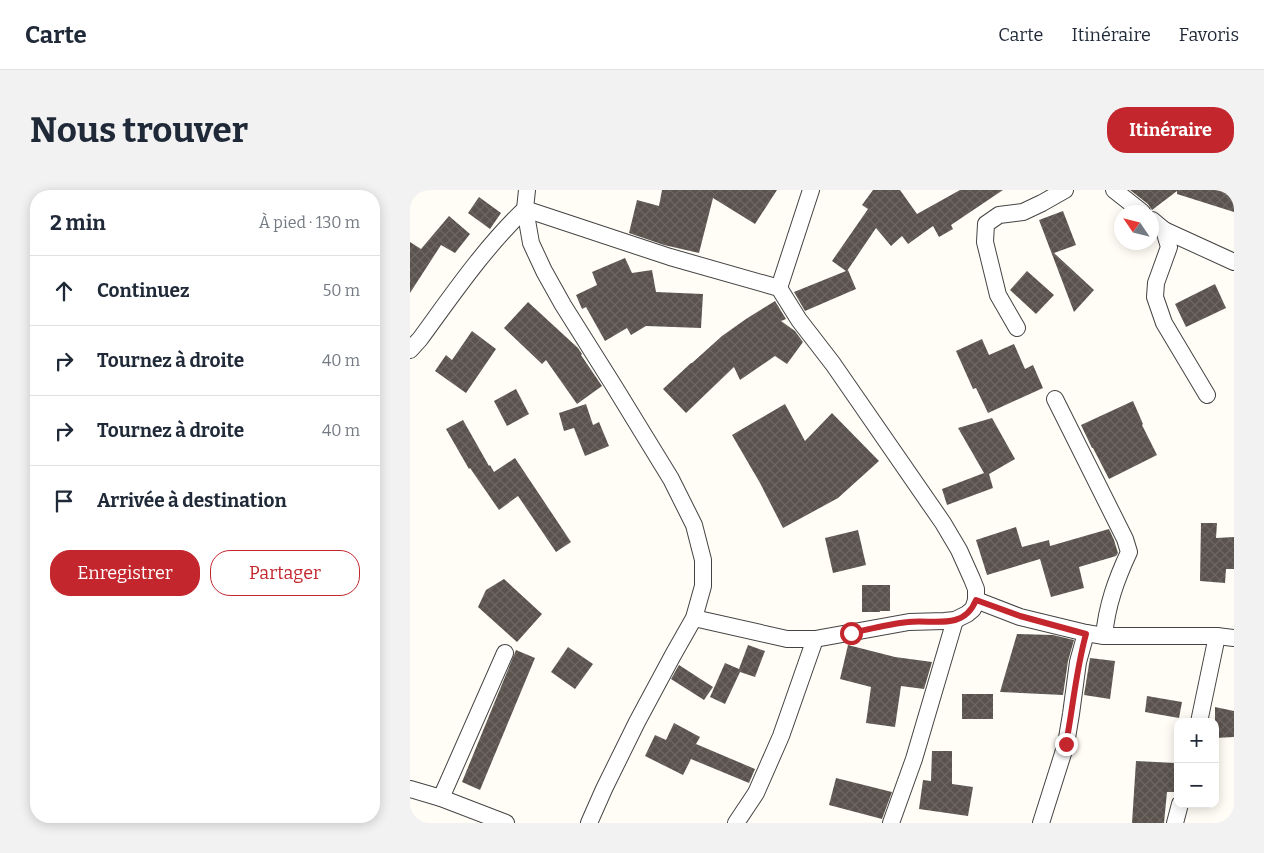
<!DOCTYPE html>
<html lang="fr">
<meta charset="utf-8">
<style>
body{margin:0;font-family:Bitter,serif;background:#f2f2f3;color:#1f2937}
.controls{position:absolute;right:15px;bottom:15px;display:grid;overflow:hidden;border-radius:10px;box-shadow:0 2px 12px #0003}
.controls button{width:45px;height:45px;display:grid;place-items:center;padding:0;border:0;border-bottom:1px solid #e0e1e3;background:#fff;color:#1f2937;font:25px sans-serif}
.compass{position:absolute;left:704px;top:15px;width:45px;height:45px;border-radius:50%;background:#fff;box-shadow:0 2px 12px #0003;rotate:305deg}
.stop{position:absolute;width:15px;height:15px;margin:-11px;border:4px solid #c4262e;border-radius:50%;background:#fff}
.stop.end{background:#c4262e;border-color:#fff;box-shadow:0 1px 5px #0008}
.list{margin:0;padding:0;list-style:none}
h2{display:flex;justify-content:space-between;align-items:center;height:65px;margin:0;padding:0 20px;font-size:21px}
h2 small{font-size:16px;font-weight:400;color:#747a83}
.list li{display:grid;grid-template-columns:32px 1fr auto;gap:15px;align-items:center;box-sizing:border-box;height:70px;padding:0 20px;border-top:1px solid #e0e1e3}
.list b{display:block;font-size:19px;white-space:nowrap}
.list em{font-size:16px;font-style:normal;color:#747a83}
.actions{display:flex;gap:10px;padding:15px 20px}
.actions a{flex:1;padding:11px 0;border:1px solid #c4262e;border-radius:20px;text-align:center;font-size:18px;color:#c4262e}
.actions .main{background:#c4262e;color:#fff}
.icon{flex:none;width:28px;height:28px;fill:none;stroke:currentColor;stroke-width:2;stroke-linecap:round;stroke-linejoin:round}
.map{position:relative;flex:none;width:824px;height:633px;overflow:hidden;border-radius:20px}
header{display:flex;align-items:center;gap:30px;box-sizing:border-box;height:70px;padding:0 25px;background:#fff;border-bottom:1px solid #e0e1e3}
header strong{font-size:24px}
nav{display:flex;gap:28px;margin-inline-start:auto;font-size:18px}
.intro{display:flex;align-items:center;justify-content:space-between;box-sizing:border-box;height:120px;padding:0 30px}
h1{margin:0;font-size:35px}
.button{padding:12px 22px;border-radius:20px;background:#c4262e;color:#fff;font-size:18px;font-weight:700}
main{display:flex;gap:30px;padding:0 30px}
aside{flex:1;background:#fff;border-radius:20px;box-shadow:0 2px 12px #0003}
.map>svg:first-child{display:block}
</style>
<header>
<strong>Carte</strong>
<nav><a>Carte</a><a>Itinéraire</a><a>Favoris</a></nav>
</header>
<div class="intro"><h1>Nous trouver</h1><a class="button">Itinéraire</a></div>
<main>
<aside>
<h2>2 min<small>À pied · 130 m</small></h2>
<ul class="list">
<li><svg class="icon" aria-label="ahead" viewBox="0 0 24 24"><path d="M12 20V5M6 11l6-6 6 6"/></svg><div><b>Continuez</b></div><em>50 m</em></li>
<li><svg class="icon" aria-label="right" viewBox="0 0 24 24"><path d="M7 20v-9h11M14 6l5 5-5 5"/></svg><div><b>Tournez à droite</b></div><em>40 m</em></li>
<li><svg class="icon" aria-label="right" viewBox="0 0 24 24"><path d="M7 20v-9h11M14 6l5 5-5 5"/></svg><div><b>Tournez à droite</b></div><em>40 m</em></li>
<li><svg class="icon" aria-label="arrive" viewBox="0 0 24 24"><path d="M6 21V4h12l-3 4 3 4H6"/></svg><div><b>Arrivée à destination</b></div></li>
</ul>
<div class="actions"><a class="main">Enregistrer</a><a>Partager</a></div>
</aside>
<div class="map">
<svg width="824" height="633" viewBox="0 0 824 633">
<defs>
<pattern id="building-cross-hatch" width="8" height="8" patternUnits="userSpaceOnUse" patternTransform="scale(1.25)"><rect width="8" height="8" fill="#5a524d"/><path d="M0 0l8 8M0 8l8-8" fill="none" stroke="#6d6662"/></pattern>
</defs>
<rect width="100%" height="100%" fill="#fffdf5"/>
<g fill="url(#building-cross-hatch)">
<path d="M252,0H367L345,34L303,8L289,63L254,55L219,43L227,10L249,16Z"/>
<path d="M463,0H490L507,24L550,0H593L541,35L543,39L529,47L523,36L498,54L492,46L481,56L466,38L437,81L438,80L446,99L395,121L384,102L436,81L422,71L458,19L452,15Z"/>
<path d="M720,0H824V22L767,4V1L742,20L738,14Z"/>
<path d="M69,7L91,23L80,39L58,23Z"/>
<path d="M653,21L666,55L644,63L684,100L664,122L629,30Z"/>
<path d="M39,26L60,44L45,63L31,55L0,103V52L11,59Z"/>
<path d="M215,68L222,83L242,80L246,102L293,104L291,138L236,136L221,145L217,138L195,151L176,117L172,119L166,105L187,95L182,82Z"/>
<path d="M617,81L644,105L626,124L600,100Z"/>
<path d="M805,94L816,118L776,137L765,114Z"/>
<path d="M365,111L376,129L371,131L385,141L393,152L377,174L365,166L330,190L324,177L276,223L253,199L281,173H282L312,146L336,129Z"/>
<path d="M118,112L168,158L172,164L171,165L192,196L167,214L136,170L132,174L94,138Z"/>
<path d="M62,141L86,159L56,203L25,181L36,165L42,170Z"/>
<path d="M572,149L579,165L604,154L615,179L623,175L633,198L578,223L566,198L563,199L546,161Z"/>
<path d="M106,199L119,224L97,236L84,211Z"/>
<path d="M723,211L733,234L732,235L747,265L699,289L683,258H682L671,235Z"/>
<path d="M176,214L183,235L189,232L199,256L175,266L164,238L154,241L149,223Z"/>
<path d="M375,214L395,251L422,223L469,271L428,308L373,338L350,293L322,245Z"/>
<path d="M582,228L605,269L579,284L583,298L537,315L532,299L574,283L548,238Z"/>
<path d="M53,230L79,276L80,275L84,282L105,268L161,352L146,362L108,306L89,320L60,278L59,279L36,239Z"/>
<path d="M791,333H807L806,348L824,347V379H816L815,393L790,391Z"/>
<path d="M606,337L612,357L639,350L640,356L699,339L704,350L708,363L706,366L669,377L674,398L641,407L630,369L577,385L566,350Z"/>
<path d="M448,340L456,375L423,383L415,348Z"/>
<path d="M94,389L132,424L107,452L68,417L76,400Z"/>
<path d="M452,395H480V421H470V422H452Z"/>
<path d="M607,444L643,445L664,450L658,471L653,505L590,502Z"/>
<path d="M338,455L355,461L345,487L330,482L315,514L300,507L315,473L329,479Z"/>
<path d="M438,455L485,467L522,472L514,499L491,496L485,537L456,533L461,497L430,489Z"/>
<path d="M158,457L183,474L165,499L141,482Z"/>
<path d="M106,460L125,468L70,600L52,592Z"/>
<path d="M680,468L705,471L700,509L674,505Z"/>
<path d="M269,475L303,497L294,510L261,489Z"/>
<rect x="552" y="504" width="31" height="25"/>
<path d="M737,506L772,512L769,528L735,522Z"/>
<path d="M805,517L824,521V547L805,548Z"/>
<path d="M264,533L290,547L286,554L345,579L339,593L281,569L273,585L235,566L245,545L256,550Z"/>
<path d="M522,561H542V594L563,597L558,626L509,619L513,590L521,591Z"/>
<path d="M726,571L766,573L765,602H757L754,633H722Z"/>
<path d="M426,588L482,602L472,629L419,615Z"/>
</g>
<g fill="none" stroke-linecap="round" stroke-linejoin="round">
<g stroke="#444" stroke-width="18">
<g id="street">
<path d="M117,0L115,19L121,53L134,81L153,115L204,196L261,289L284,335L293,370V396L284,428L263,465L227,532L194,599L179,633"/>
<path d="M704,0L732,22"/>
<path d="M742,30L754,40L759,57L746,93L745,107L754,133L797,205"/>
<path d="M754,40L824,72"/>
<path d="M369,98L401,0"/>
<path d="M607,138L588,105L575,52L576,34L589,25L613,22L632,13L655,0"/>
<path d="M0,160L10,149C43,104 75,57 115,19L260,67L369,98L389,130L423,174L533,333L549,360L562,389L566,399V410L563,419L557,424L545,430L534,431L499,432L405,449H377L284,428"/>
<path d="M566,410L610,427L676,443L694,446C697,415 706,390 719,362L715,349L645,209"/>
<path d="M694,446H807L824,448"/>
<path d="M789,532L807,446"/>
<path d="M0,599L31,608L96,633"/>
<path d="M31,608L95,463"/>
<path d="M326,633L346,603L371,546L405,449"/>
<path d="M481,633L504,569L545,430"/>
<path d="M631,633L656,554L661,524L668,472L676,443"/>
<path d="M765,633L770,614"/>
</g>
</g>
<use href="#street" stroke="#fff" stroke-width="16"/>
</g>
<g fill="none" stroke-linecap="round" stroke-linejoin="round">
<path stroke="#c4262e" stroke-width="6" d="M441,443C460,439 479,434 498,432C513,430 530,434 545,430C556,427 562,420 566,410L610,426L676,444C666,480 663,517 656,554"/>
</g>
</svg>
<div class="controls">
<button>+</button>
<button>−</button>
</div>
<svg class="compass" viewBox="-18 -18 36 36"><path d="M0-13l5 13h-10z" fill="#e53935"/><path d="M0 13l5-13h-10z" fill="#747a83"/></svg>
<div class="stop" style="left:441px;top:443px"></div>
<div class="stop end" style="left:656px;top:554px"></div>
</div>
</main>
